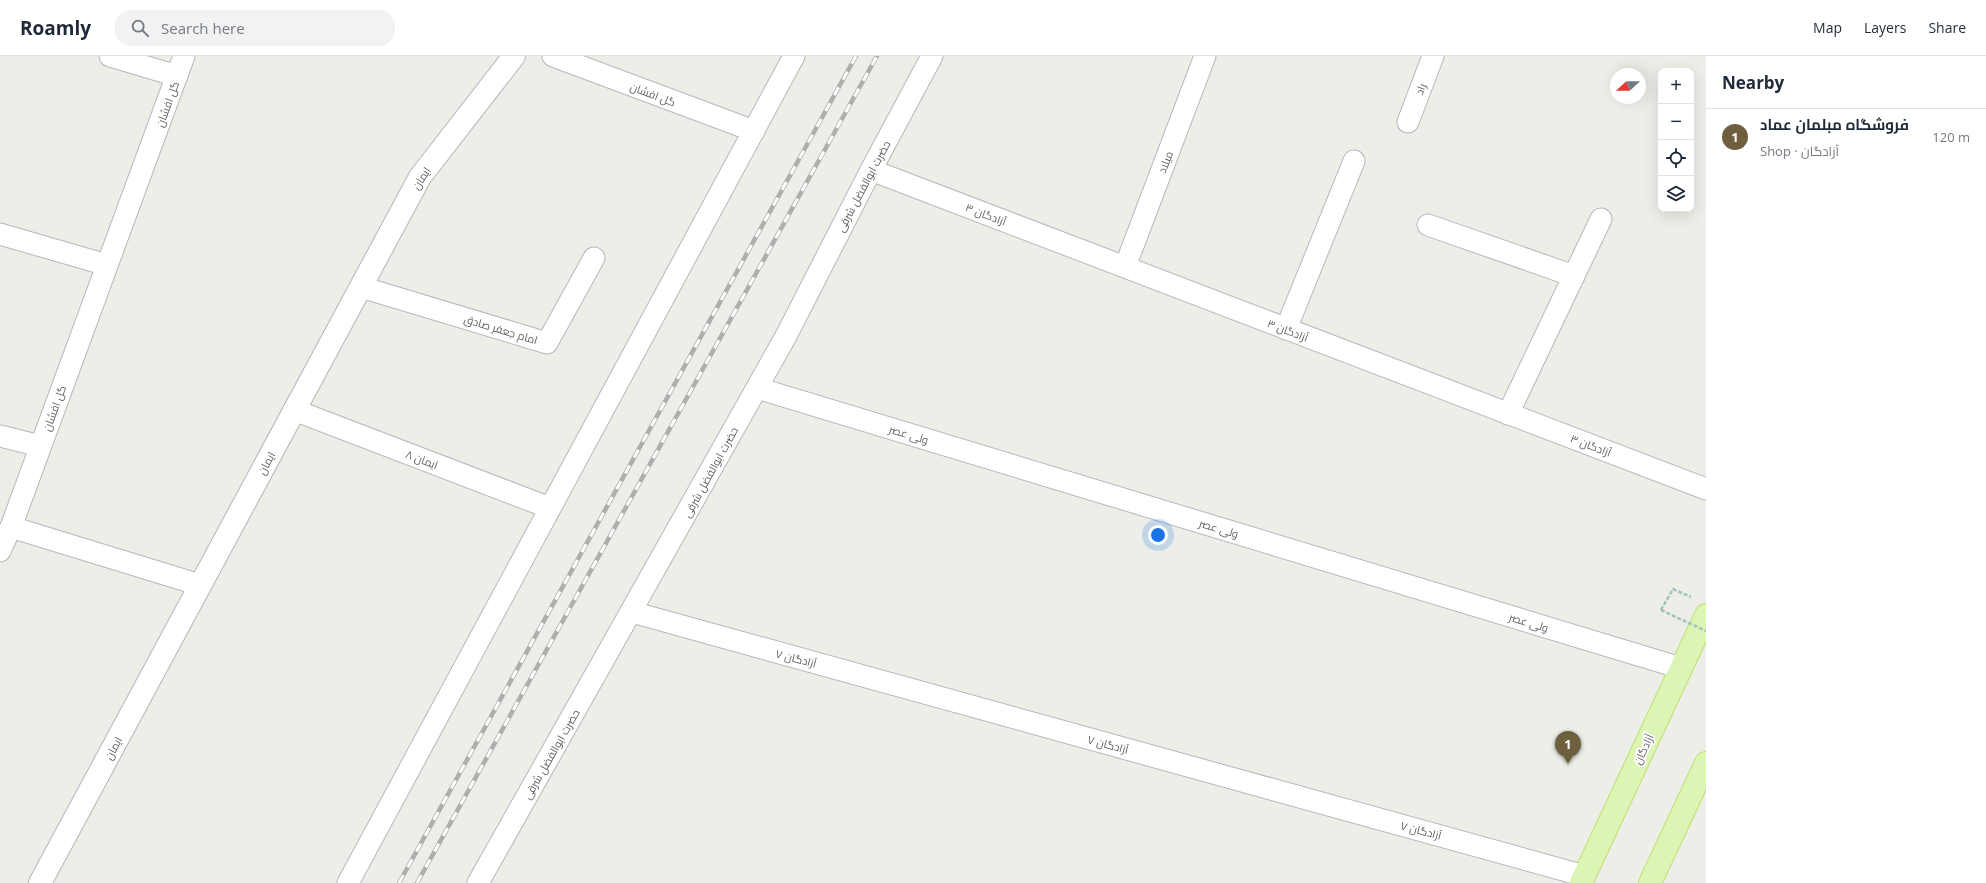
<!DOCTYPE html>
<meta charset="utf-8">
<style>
body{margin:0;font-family:"Open Sans",Cairo,sans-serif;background:#f2f2f3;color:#1f2937}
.controls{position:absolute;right:12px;top:12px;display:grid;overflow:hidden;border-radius:8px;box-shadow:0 4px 16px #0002}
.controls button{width:36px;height:36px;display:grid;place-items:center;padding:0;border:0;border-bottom:1px solid #e0e1e3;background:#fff;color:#1f2937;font:20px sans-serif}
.compass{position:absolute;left:1610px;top:12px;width:36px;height:36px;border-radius:50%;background:#fff;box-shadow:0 4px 16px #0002;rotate:249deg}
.you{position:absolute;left:1158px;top:479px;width:14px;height:14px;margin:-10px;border:3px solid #fff;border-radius:50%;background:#1a73e8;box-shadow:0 0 0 6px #1a73e833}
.badge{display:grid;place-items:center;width:26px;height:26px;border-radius:50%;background:#705f3f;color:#fff;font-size:13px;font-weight:700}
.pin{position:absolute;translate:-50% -33px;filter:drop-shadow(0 1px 2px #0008)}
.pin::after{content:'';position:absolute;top:21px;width:14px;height:12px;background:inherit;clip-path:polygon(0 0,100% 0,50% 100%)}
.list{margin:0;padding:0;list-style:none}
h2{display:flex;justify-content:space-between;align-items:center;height:52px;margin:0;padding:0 16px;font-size:17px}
h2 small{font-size:13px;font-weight:400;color:#747a83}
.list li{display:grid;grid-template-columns:26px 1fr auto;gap:12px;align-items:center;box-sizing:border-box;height:56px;padding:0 16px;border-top:1px solid #e0e1e3}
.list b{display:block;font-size:15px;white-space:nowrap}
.list p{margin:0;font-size:13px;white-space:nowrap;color:#747a83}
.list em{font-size:13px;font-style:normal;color:#747a83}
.icon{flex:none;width:22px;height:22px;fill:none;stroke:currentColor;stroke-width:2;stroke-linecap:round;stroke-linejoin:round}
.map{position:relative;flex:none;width:1706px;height:827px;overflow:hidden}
header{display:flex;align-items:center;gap:24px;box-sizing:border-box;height:56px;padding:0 20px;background:#fff;border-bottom:1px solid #e0e1e3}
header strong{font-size:19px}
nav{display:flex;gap:22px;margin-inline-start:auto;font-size:14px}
.search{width:280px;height:36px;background:#f2f2f3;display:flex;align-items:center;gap:10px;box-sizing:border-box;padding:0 14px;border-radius:16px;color:#747a83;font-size:15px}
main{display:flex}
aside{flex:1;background:#fff}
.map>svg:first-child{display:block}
</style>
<header>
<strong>Roamly</strong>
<div class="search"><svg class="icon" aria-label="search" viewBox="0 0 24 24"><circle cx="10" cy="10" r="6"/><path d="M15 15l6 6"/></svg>Search here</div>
<nav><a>Map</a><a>Layers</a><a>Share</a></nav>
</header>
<main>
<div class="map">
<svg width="1706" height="827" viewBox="0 0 1706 827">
<rect width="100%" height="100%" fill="#eceee7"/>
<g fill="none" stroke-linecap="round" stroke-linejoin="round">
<g stroke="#b8b7bb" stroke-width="23">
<g id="street">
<path d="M110,0L177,20"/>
<path d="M553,0L754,75"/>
<path d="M1408,66L1433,0"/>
<path d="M871,114L1706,433"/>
<path d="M1428,169L1574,220"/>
<path d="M0,178L107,209"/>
<path d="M1125,211L1205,0"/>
<path d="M361,231L547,287L594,202"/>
<path d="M1286,273L1354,105"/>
<path d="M757,332L1681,612"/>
<path d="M294,354L550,452"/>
<path d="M1508,358L1601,163"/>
<path d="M0,380L40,390"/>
<path d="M11,471L200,529"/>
<path d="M0,495L11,471L184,0"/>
<path d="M632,556L1585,820"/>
<path d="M348,827L794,0"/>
<path d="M478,827L786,280L871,114L932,0"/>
</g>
</g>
<g stroke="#b6b5bc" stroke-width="24">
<path id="secondary" d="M40,827L420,121L514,0"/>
</g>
<g stroke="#c0df6f" stroke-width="24">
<g id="primary">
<path d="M1581,827L1706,559"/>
<path d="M1650,827L1706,707"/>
</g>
</g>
<path stroke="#a1c2bd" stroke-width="2.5" stroke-dasharray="4 2" stroke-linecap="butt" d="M1661,554L1673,533L1691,541"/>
<use href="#street" stroke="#fff" stroke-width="21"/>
<use href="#secondary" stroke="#fff" stroke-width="22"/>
<use href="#primary" stroke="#dcf5b5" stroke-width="22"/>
<g stroke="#aeaeaf" stroke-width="4.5">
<g id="rail">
<path d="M399,827L856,0"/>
<path d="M417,827L877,0"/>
</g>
</g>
<use href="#rail" stroke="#fff" stroke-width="3" stroke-dasharray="9" stroke-linecap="butt"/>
<path stroke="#a1c2bd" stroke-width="2.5" stroke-dasharray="4 2" stroke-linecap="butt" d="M1661,554L1706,575"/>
</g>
<g text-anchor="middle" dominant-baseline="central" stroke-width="3.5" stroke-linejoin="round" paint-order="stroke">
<g font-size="11" fill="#5f5e65" stroke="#fff">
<text transform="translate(1420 33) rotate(-69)">راد</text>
<text transform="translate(653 38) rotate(21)">گل افشان</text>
<text transform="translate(167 48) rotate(-70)">گل افشان</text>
<text transform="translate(1165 106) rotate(-69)">میلاد</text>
<text transform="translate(421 122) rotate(-57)">ایمان</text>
<text transform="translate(863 130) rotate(-62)">حضرت ابوالفضل شرقی</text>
<text transform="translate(986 158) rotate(21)">۳ آزادگان</text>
<text transform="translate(501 273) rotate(17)">امام جعفر صادق</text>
<text transform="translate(1288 274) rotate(21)">۳ آزادگان</text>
<text transform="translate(54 352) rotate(-70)">گل افشان</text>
<text transform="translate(909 378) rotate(17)">ولی عصر</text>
<text transform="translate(1591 389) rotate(21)">۳ آزادگان</text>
<text transform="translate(422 403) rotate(21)">ایمان ۸</text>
<text transform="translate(266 407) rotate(-62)">ایمان</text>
<text transform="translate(710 416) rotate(-61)">حضرت ابوالفضل شرقی</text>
<text transform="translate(1219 472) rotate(17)">ولی عصر</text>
<text transform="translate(1529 566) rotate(17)">ولی عصر</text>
<text transform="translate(796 602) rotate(15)">۷ آزادگان</text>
<text transform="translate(1108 688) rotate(15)">۷ آزادگان</text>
<text transform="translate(113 692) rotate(-62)">ایمان</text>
<text transform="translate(1643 693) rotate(-65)">آزادگان</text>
<text transform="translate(551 698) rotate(-60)">حضرت ابوالفضل شرقی</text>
<text transform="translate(1421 774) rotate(15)">۷ آزادگان</text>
</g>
</g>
</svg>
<div class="controls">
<button>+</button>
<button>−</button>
<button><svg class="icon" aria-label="locate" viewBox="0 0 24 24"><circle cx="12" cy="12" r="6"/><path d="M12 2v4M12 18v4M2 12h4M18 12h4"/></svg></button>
<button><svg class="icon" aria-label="layers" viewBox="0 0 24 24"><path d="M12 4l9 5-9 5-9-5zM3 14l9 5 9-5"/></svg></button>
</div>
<svg class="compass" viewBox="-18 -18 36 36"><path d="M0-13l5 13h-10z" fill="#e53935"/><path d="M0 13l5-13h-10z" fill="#747a83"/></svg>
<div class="you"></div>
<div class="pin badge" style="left:1568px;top:708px">1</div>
</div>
<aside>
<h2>Nearby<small></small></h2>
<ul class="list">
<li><span class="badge">1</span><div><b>فروشگاه مبلمان عماد</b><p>Shop · آزادگان</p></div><em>120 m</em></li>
</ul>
</aside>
</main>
